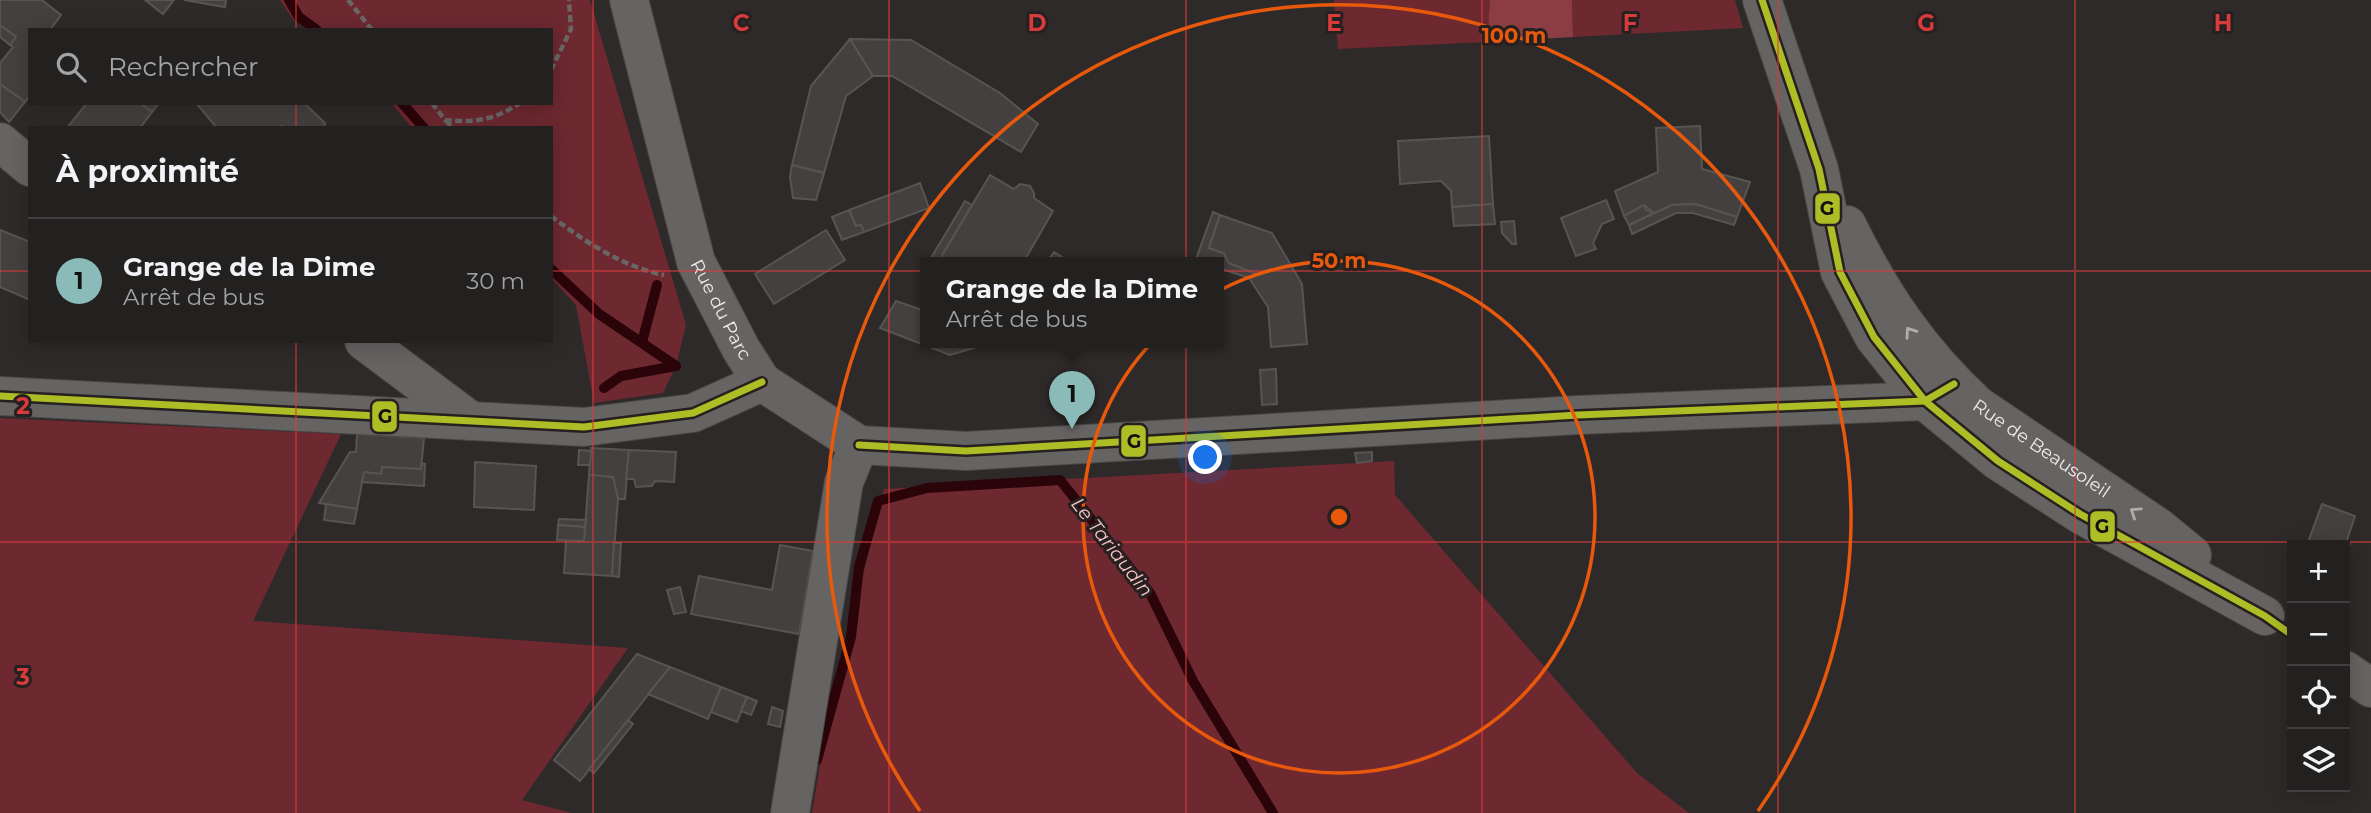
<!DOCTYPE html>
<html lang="fr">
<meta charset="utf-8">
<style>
body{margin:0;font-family:Montserrat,sans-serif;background:#2b2829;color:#f1f3f6}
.controls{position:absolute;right:21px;bottom:21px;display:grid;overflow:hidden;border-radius:0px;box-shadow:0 4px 18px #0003}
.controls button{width:63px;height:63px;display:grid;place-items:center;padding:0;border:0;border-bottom:2px solid #403e3e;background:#232020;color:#f1f3f6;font:35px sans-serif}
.you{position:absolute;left:1206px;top:458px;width:24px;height:24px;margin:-18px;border:5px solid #fff;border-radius:50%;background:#1a73e8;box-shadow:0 0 0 10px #1a73e833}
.badge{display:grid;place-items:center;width:46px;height:46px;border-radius:50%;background:#8bbbb9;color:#111;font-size:23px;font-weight:700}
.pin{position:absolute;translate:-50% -58px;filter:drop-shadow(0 2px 4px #0008)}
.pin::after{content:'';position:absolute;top:37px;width:24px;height:21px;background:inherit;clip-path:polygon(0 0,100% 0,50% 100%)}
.popup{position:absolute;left:920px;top:257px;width:304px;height:91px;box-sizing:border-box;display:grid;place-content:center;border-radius:0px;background:#232020;filter:drop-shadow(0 2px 5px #0005);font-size:23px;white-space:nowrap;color:#a3a3a5}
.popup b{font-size:26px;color:#f1f3f6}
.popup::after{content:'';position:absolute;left:50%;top:100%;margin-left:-14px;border:14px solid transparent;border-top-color:#232020}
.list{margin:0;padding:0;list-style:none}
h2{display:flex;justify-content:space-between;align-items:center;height:91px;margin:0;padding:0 28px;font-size:30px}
h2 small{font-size:23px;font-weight:400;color:#a3a3a5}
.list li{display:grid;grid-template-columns:46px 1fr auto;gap:21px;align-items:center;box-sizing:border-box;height:126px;padding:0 28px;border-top:2px solid #403e3e}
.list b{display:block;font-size:26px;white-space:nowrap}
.list p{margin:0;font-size:23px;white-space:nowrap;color:#a3a3a5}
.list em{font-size:23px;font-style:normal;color:#a3a3a5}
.icon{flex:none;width:38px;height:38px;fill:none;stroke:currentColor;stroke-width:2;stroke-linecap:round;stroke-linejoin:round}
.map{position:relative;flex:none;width:2371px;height:813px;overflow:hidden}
.search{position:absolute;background:#232020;box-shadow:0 4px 18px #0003;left:28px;top:28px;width:525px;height:77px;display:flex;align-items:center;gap:18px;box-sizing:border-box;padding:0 24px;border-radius:0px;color:#a3a3a5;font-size:26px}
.panel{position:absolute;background:#232020;box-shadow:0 4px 18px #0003;left:28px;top:126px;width:525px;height:217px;border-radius:0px}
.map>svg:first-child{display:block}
</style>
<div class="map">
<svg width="2371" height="813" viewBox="0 0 2371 813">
<rect width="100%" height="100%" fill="#2f2a2a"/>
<g fill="#6d2830">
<path d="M280,0H590L686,325L676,366L663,393L594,403L576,305L551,278V128H412L391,103H551V30H310L293,19Z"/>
<path d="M1334,0H1490L1487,42L1338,49Z"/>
<path d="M1572,0H1735L1743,28L1573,37Z"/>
<path d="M0,418L341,434L253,621L628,648L522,800L572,813H0Z"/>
<path d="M1394,461L1395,495L1637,773L1689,813H812L827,723L884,489Z"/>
</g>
<path fill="#8c3d44" d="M1490,0H1572L1573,37L1487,42Z"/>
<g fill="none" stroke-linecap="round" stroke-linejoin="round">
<g stroke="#2b0409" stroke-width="10">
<path d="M289,0L299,17L317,30"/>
<path d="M402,103L424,128"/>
<path d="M551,269L599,314L676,366"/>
<path d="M642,342L657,285"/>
<path d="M604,388L621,376L676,366"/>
<path d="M817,760L851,637L859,567L878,501L927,488L1060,480L1150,593L1193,681L1273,813"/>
</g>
</g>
<g fill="#444040" stroke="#575454" stroke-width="2">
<path d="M0,0H42L61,15L50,30H30V96L25,102L0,84V63L13,47L10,45L16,37L0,25Z"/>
<path d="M145,0H174L163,14Z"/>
<path d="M184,0H226L225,7Z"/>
<path d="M0,25L16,37L10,45L0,37Z"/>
<path d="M850,39L873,76L846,96L824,173L792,165L811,86Z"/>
<path d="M850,39L911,40L1000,93L1038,124L1021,152L892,76H873Z"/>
<path d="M0,84L25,102L9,122L0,112Z"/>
<path d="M87,103H140L152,112L140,128H67Z"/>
<path d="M140,103H159L152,112Z"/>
<path d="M196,103H304L325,123L324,128H282V126L274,128H217Z"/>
<path d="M1700,126L1702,169L1750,182L1737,217L1695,204L1672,205L1654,213L1644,205L1624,216L1615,191L1658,172L1656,128Z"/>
<path d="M1489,136L1493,204L1452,207L1451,191L1441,181L1400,184L1398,141Z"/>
<path d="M792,165L824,173L816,200L793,198L790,177Z"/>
<path d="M990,175L1014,189L1020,184L1030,186L1034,193V198L1053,211L1023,263L938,262Z"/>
<path d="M920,183L929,208L864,232L861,225L856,226L849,210Z"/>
<path d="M1606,200L1614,219L1602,224L1593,243L1596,249L1576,256L1561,218Z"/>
<path d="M965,201L972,205L938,262L931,258Z"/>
<path d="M1493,204L1495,224L1454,226L1452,207Z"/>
<path d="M1695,204L1737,217L1734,225L1693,213H1676L1632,234L1629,225L1672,205Z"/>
<path d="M1644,205L1646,210L1654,213L1629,225L1624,216Z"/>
<path d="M849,210L856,226L861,225L864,232L842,240L832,217Z"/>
<path d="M1213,212L1220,215L1209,248L1224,253L1229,263L1257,274L1249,278L1219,268V263H1205L1196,259Z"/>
<path d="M1220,215L1272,233L1302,284L1307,344L1271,347L1268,307L1249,278L1257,274L1229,263L1224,253L1209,248Z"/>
<path d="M1514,221L1516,244H1512L1502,233L1501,222Z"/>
<path d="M0,230L30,242V300L0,287Z"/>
<path d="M826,230L845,260L774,304L755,274Z"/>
<path d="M1054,252L1072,263H1046Z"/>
<path d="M896,301L925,311V343H991L950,355L880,328Z"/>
<path d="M1276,369L1277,404L1262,405L1260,370Z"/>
<path d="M357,434L424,438L421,469L382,467L381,474L364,472L357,509L319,503L350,452H356Z"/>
<path d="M591,448L629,450L625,499H618L613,477L589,475Z"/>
<path d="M579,450L591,451L590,465H578Z"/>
<path d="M629,450L676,452L674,482L655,481L652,486L636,487L634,479H626Z"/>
<path d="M1372,452V461L1357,463L1355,453Z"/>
<path d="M475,462L536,466L534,510L474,507Z"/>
<path d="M422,463L425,464L424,486L362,482L364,472L381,474L382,467L421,469Z"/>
<path d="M589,475L613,477L618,499L612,576L564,573L566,540L584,541Z"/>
<path d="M326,504L357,509L354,524L324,520Z"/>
<path d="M2322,504L2355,516L2346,543L2350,544L2345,559V545H2307Z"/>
<path d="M559,519L586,520L585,527L558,525Z"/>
<path d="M558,525L585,527L584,541L557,540Z"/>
<path d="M614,543H621L619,577L612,576Z"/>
<path d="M780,545L813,551L799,634L691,614L699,576L772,590Z"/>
<path d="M680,587L686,612L674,614L667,590Z"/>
<path d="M637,654L670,667L580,781L554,760Z"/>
<path d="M670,667L721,687L708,719L648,694Z"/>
<path d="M721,687L747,697L737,722L711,712Z"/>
<path d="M747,697L757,701L751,715L741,711Z"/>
<path d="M772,707L783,711L780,727L768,724Z"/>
<path d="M628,720L633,724L594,773L589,769Z"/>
</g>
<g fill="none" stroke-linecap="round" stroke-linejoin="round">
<g stroke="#4a4747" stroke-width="40">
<g id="minor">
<path id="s1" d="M629,0L696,262L741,349L762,382L859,445"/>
<path d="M1762,0L1819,169L1840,272L1874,337L1925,401L1998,461L2080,514L2265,616"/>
<path d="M0,142L30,167"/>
<path id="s2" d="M1847,225C1882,296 1919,351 1977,405L2158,527L2192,555"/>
<path d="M364,341L471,421"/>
<path d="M0,396L584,427L693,413L762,382"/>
<path d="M859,445L966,451L1578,415L1925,401L1954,384"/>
<path d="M2345,670L2371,688"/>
<path d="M790,813L844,482L859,445"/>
</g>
</g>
<g stroke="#696666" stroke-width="4.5" stroke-dasharray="7 3.5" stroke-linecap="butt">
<path d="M348,0L372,30"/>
<path d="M551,70L571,29L569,0"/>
<path d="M432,103L445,120C476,123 494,120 520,103"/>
<path d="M446,121L453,128"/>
<path d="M551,216C584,241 623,267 664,275"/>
</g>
<use href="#minor" stroke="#666363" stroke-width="38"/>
<g stroke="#262020" stroke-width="12">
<g id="bus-1">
<path d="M1762,0L1819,169L1840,272L1874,337L1925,401L1998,461L2080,514L2265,616L2292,635"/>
<path d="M0,396L584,427L693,413L762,382"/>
<path d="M859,445L966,451L1578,415L1925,401L1954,384"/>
</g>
</g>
<use href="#bus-1" stroke="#acbd25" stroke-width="7"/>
</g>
<defs><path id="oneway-chevron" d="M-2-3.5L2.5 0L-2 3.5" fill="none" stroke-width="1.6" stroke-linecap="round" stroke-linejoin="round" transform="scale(1.75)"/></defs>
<g stroke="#b1adad">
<use href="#oneway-chevron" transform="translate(1910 332) rotate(-125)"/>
<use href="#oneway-chevron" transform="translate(2135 512) rotate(-146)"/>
</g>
<path fill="none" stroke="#d83b3b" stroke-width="2" stroke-opacity="0.55" d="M296,0V30M593,0V813M889,0V813M1186,0V813M1482,0V813M1778,0V813M2075,0V813M296,103V128M0,271H30M551,271H2371M296,341V813M0,542H2371"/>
<g fill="none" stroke="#e8590c" stroke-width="3.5">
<circle cx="1339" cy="517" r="256"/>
<path d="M920 811A512 512 0 1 1 1758 811"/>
</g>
<g text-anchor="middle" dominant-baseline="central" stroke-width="6" stroke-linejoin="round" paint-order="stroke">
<g font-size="18" fill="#eee9e9" stroke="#262020">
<text stroke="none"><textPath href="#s1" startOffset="324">Rue du Parc</textPath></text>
<text stroke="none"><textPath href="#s2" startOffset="301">Rue de Beausoleil</textPath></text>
</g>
<g font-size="19" font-style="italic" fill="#f8c3c4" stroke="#262020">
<text transform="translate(1112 547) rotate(52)">Le Tariaudin</text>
</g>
</g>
<g font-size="23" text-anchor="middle" font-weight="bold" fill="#d83b3b" stroke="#262020" stroke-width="6" stroke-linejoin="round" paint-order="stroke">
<text x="741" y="31">C</text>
<text x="1037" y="31">D</text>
<text x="1334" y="31">E</text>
<text x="1630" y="31">F</text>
<text x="1926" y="31">G</text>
<text x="2223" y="31">H</text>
<text x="23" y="414">2</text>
<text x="23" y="685">3</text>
</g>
<circle cx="1339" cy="517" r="10" fill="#e8590c" stroke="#262020" stroke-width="3.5"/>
<g font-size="21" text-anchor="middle" font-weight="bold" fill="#e8590c" stroke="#262020" stroke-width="6" stroke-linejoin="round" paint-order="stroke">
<text x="1514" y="43">100 m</text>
<text x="1339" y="268">50 m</text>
</g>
<g stroke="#262020" stroke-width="2.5">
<rect x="1814" y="192" width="27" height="33" rx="7" fill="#acbd25"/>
<rect x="371" y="400" width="27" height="33" rx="7" fill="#acbd25"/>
<rect x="1120" y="424" width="27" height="34" rx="7" fill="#acbd25"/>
<rect x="2089" y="510" width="27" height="33" rx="7" fill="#acbd25"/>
</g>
<g font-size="19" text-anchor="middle" font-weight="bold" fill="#111">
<text x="1827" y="215">G</text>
<text x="385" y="423">G</text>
<text x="1134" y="448">G</text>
<text x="2102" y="533">G</text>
</g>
</svg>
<div class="controls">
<button>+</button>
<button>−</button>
<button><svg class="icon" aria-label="locate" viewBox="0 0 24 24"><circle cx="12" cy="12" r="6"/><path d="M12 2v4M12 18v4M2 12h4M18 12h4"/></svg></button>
<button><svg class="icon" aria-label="layers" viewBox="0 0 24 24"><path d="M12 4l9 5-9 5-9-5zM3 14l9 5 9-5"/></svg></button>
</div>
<div class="you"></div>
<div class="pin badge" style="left:1072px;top:429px">1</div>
<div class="popup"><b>Grange de la Dime</b>Arrêt de bus</div>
<div class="search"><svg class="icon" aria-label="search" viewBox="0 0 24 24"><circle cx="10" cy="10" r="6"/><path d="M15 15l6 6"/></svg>Rechercher</div>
<section class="panel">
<h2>À proximité<small></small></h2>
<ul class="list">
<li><span class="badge">1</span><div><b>Grange de la Dime</b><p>Arrêt de bus</p></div><em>30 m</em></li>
</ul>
</section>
</div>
